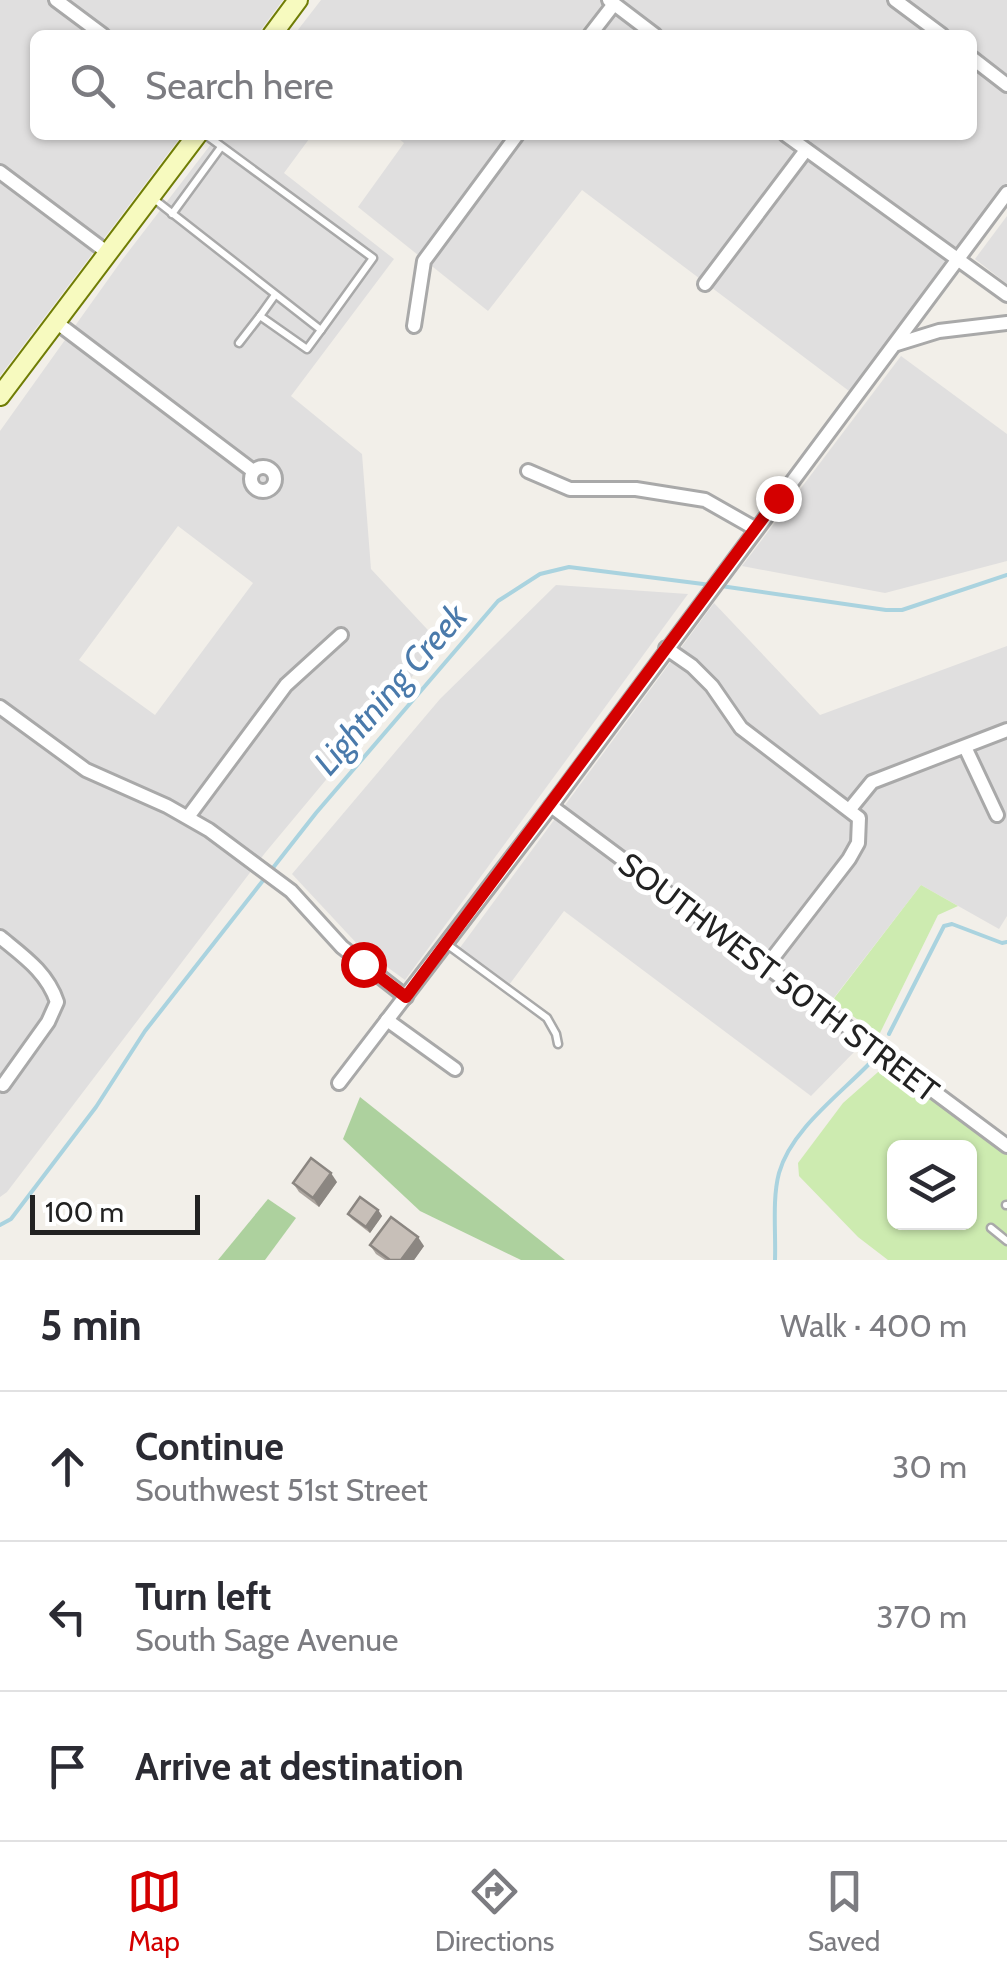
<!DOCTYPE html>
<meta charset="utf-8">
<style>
body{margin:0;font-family:Cabin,sans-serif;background:#f2f2f3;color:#2b2b33}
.controls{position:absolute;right:30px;bottom:30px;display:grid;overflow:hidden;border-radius:15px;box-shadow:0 2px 8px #0004}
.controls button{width:90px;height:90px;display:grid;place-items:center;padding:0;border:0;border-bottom:2px solid #e1e1e2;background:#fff;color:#2b2b33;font:50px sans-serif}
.scale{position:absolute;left:30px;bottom:25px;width:170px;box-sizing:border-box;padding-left:10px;border:5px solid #222;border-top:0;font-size:28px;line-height:35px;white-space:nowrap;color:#222;-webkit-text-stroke:8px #fff;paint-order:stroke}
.stop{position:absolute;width:30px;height:30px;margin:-22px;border:8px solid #d40000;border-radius:50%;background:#fff}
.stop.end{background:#d40000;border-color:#fff;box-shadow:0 2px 10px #0008}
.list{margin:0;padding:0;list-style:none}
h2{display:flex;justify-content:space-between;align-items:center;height:130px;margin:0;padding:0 40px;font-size:42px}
h2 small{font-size:32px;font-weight:400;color:#7c7c81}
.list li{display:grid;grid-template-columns:65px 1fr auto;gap:30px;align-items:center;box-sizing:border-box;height:150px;padding:0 40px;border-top:2px solid #e1e1e2}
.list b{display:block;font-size:38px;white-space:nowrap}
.list p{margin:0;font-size:32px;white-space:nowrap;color:#7c7c81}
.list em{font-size:32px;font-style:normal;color:#7c7c81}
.icon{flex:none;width:55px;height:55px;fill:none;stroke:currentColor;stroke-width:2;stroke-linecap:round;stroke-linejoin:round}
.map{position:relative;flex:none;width:1007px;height:1260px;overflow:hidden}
.search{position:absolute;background:#fff;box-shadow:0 2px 8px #0004;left:30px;right:30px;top:30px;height:110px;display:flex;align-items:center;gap:25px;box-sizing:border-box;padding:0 35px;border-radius:15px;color:#7c7c81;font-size:38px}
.sheet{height:580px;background:#fff}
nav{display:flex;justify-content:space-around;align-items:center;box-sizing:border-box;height:140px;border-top:2px solid #e1e1e2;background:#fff;font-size:28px;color:#7c7c81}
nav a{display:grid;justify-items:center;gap:5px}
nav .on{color:#d40000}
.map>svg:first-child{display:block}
</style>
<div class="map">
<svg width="1007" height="1260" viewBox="0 0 1007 1260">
<rect width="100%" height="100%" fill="#f2efe9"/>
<g fill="#e0dfdf" fill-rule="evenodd">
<path d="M0,0H283L257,35H35V135H182L0,376Z"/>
<path d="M321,0H1007V183L849,391L582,190L488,311L358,207L404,143L394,135H972V35H294Z"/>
<path d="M218,135H312L284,173L394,259L291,396L362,454L371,569L440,643L265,853L7,1192L0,1197V431L122,260ZM178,526L253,583L155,715L79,660Z"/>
<path d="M1007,216V284L975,259Z"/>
<path d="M901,356L1007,434V561L885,593L742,566Z"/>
<path d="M556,585L688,594L405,980L361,948L292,874L440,699Z"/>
<path d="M714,603L820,715L1007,646V916L999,929L921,885L819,1017L859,1047L811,1096L564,911L509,985L459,949Z"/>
</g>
<g fill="#cdebb0" fill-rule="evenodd">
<path d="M921,885L958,906L938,915L879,1035L832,1001Z"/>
<path d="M886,1065L1007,1154V1260H888L858,1237L799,1176L798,1163L843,1103ZM894,1148H970V1222H894Z"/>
</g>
<g fill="#add19e">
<path d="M360,1097L565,1260H521L420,1211L343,1139Z"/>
<path d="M268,1199L296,1218L265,1260H218Z"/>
</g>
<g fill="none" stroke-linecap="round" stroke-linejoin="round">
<g stroke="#aad3df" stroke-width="4">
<path d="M721,586L886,610H902L1007,575"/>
<path d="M889,1034L944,926L952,924L1002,943L1007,942"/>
<path d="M0,1225L11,1219L96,1107L145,1031L316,813L498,601L540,574L569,567L711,585"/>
<path d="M775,1260C776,1233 772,1199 779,1173C791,1130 839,1095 869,1064"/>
</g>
<g stroke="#a9a9a9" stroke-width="11">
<g id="service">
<path d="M154,199L321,330L373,258L206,135"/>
<path d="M172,214L221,147"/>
<path d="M275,295L260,316L307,349L321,330"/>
<path d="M239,343L260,316"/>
<path d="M448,945L547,1018L556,1034L558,1044"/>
<path d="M1006,1205H1007"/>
<path d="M991,1228L1007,1241"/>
</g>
</g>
<g stroke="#a9a9a9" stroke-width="18">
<g id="minor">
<path d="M56,0L103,35"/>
<path d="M609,0L655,35"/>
<path d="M895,0L942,35"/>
<path d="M590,35L614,4"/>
<path d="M972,58L1007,85"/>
<path d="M786,135L1007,295"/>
<path d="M0,172L108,253"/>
<path d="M705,284L806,150"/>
<path d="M56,322L253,471"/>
<path d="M414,326L424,261L517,135"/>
<path d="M897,344L939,331L1007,323"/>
<circle cx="263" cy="479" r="12"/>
<path d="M528,471L570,489H636L705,500L756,529"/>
<path d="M666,648L692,666L712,686L741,728L859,818L858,843L849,859L765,968"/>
<path d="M0,707L86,770L167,806L209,830L291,891L342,947L406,997"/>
<path d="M965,747L997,815"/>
<path d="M551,806L1007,1146"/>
<path d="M850,809L872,782L1007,730"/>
<path d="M188,817L286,685L341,635"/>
<path d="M0,937C23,956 47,972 57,1002L48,1022L3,1085"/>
<path d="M387,1020L455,1069"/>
<path d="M339,1083L551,806L1007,193"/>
</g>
</g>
<g stroke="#707d05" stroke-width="22">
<g id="secondary">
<path d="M272,35L298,0"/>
<path d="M0,396L197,135"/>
</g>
</g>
<use href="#service" stroke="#fff" stroke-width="6"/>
<use href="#minor" stroke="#fff" stroke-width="12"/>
<use href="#secondary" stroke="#f7fabf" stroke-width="18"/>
</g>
<g fill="#aba49e">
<path d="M337,1182L319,1207L299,1192L293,1183Z"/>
<path d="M378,1210L382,1216L370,1233L352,1219L348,1214Z"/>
<path d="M370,1245L424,1246L414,1260H385L376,1254Z"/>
</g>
<g fill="#8b8681">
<path d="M331,1173L337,1182L319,1207L313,1198Z"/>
<path d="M378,1210L382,1216L370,1233L366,1227Z"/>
<path d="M418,1237L424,1246L414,1260H401Z"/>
</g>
<g fill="#c7bfb8" stroke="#8b8681" stroke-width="2.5">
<path d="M311,1158L331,1173L313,1198L293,1183Z"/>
<path d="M360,1197L378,1210L366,1227L348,1214Z"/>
<path d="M391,1217L418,1237L401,1260H390L370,1245Z"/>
</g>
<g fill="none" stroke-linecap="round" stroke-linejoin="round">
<path stroke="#d40000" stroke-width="12" d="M363,964L406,997L778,498"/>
</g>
<g text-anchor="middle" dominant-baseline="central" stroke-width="10" stroke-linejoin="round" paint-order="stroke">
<g font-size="32" fill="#222" stroke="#fff">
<text transform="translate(779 977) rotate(37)">SOUTHWEST 50TH STREET</text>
</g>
<g font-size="35" font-style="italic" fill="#4a7aab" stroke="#fff">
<text transform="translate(390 689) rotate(-49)">Lightning Creek</text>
</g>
</g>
</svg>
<div class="controls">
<button><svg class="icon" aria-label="layers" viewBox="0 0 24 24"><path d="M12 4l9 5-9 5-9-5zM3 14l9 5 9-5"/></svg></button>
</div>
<div class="scale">100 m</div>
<div class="stop" style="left:363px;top:964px"></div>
<div class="stop end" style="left:778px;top:498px"></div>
<div class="search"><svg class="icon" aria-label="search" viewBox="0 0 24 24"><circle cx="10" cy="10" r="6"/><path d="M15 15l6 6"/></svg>Search here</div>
</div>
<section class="sheet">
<h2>5 min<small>Walk · 400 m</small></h2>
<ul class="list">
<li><svg class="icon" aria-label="ahead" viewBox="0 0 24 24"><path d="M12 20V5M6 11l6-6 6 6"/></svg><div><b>Continue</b><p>Southwest 51st Street</p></div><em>30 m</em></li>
<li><svg class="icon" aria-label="left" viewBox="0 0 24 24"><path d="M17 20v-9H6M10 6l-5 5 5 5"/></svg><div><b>Turn left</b><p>South Sage Avenue</p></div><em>370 m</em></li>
<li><svg class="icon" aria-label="arrive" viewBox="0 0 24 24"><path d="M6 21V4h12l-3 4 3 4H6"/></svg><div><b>Arrive at destination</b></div></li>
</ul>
</section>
<nav>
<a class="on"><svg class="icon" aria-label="map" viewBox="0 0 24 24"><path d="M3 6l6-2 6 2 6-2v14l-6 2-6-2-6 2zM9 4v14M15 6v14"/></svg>Map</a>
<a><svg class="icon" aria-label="directions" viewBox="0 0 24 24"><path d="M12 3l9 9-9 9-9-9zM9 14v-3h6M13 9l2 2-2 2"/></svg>Directions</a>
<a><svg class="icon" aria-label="saved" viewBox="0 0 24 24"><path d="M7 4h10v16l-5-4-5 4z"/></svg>Saved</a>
</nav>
